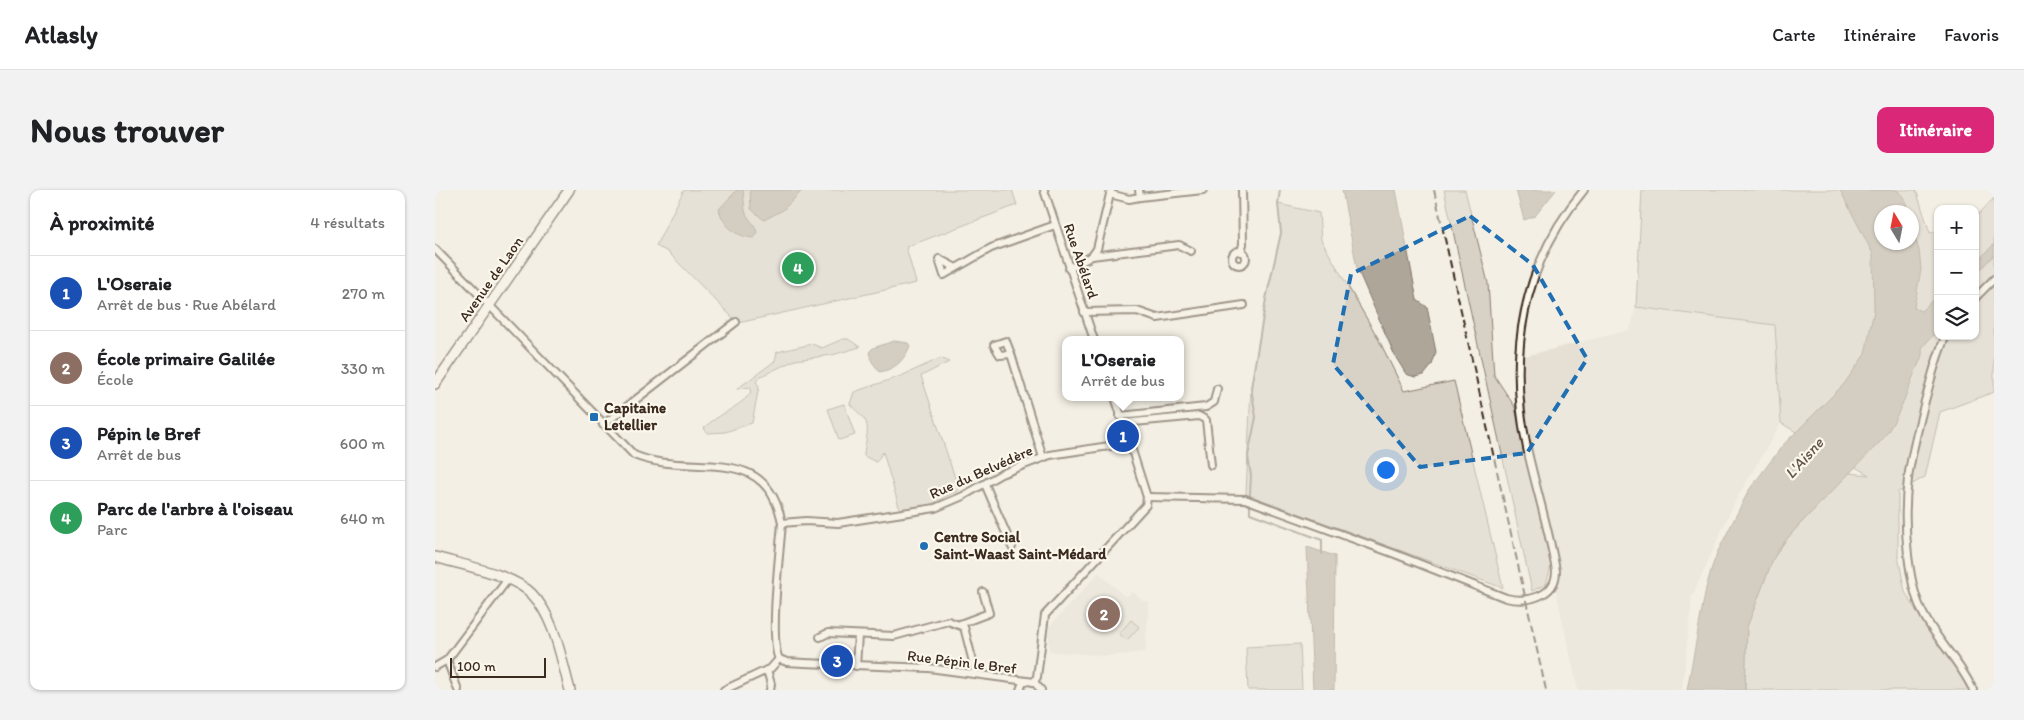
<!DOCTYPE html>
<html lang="fr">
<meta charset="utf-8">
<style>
body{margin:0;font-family:Itim,sans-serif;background:#f2f2f2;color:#202124}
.controls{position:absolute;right:15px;top:15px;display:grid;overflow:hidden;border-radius:10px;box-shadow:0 1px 4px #0004}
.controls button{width:45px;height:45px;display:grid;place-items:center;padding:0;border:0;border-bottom:1px solid #e0e0e0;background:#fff;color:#202124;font:25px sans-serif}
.compass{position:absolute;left:1439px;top:15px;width:45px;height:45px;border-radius:50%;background:#fff;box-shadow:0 1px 4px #0004;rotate:350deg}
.scale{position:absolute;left:15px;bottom:12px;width:96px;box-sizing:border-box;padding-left:5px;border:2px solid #3b2a1e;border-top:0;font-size:14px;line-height:18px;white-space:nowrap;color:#3b2a1e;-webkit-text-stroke:4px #fbf7ec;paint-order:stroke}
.you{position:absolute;left:950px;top:279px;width:18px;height:18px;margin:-12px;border:4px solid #fff;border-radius:50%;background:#1a73e8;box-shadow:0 0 0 8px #1a73e833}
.badge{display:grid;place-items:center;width:32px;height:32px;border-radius:50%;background:#db2777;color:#fff;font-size:16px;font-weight:700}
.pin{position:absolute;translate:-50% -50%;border:2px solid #fff;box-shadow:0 1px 5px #0006}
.popup{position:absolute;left:627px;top:146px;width:122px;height:65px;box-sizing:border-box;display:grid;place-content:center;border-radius:10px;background:#fff;filter:drop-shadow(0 1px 4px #0005);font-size:16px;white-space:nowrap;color:#757577}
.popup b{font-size:19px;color:#202124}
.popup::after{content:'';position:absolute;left:50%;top:100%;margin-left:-10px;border:10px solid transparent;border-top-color:#fff}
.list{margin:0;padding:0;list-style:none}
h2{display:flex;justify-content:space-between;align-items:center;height:65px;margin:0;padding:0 20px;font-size:21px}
h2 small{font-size:16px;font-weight:400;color:#757577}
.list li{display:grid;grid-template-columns:32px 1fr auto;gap:15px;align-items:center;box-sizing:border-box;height:75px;padding:0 20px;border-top:1px solid #e0e0e0}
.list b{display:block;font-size:19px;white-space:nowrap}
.list p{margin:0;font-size:16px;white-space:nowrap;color:#757577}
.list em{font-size:16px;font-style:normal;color:#757577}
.icon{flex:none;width:28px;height:28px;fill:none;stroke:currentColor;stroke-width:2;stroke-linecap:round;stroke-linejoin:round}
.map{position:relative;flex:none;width:1559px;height:500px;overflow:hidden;border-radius:10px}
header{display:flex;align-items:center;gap:30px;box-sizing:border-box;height:70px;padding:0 25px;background:#fff;border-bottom:1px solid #e0e0e0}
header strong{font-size:24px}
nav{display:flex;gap:28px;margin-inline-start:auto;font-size:18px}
.intro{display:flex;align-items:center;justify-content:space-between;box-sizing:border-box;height:120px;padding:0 30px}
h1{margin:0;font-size:35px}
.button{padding:12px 22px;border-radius:10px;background:#db2777;color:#fff;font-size:18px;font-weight:700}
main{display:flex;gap:30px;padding:0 30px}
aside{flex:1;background:#fff;border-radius:10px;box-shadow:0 1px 4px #0004}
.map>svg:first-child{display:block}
</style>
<header>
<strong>Atlasly</strong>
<nav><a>Carte</a><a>Itinéraire</a><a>Favoris</a></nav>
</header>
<div class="intro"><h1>Nous trouver</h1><a class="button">Itinéraire</a></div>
<main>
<aside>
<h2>À proximité<small>4 résultats</small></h2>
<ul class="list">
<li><span class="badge" style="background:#1a4fb4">1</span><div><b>L'Oseraie</b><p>Arrêt de bus · Rue Abélard</p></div><em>270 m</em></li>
<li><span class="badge" style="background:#8d6e63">2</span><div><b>École primaire Galilée</b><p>École</p></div><em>330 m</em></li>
<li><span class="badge" style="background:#1a4fb4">3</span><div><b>Pépin le Bref</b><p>Arrêt de bus</p></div><em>600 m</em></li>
<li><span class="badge" style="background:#2e9e5b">4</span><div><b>Parc de l'arbre à l'oiseau</b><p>Parc</p></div><em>640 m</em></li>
</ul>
</aside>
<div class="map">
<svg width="1559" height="500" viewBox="0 0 1559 500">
<rect width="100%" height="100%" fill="#f3efe4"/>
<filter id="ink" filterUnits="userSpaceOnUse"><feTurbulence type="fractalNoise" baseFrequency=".02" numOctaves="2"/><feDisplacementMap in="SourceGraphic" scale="10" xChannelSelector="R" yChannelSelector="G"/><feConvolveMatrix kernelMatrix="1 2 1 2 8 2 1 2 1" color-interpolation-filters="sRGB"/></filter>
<g filter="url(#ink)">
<g fill="#e5dfd4">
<path d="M1201,117L1340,135L1346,233L1299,313L1257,406L1247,500H1143L1080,214L1082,168L1195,140Z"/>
<path d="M664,383L690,407L698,402L708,411H714L710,462L672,466L614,461V437Z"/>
</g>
<g fill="#d8d1c6" stroke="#8a7e72" fill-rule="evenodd">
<path d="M249,0H577L582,15L471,57L481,93L303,133L233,62L221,56Z"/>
<path d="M1009,0H1030L1053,93L1059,185L1080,217L1116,376L1111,394L1097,401Z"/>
<path d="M1207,0H1481L1495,43L1503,41V146H1540V28L1559,8V202L1505,222L1490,287L1463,302V366L1470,402L1486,429L1527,484L1534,500H1310L1312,437L1338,369L1353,347L1414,283L1434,285L1346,233L1340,135L1201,117ZM1446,22H1476V52H1446Z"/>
<path d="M843,14L884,23L886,50L943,148L969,201L1019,191L1068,398L811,304L816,198L831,109L846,43Z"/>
<path d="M408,149H413L425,157L397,165L360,170L324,187L321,192L324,196L317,233L290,242L272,243L269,238C283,224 302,219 315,204L316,197L302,199L340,171L342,162L377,154L387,158Z"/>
<path d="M506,168L514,172L486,186L524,300L493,316L465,320L448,262L441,272L429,266C429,255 435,242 431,232C429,227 419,219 415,214L419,202L466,186Z"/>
<path d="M409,214L420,245L404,250L393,219Z"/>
<path d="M696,430L704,437L692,450L684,444Z"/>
<path d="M865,454L867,500H813L811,457Z"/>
</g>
<g fill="#afa69a" stroke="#817468">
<path d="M302,0H308C309,7 309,14 310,20C312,31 328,38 319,48C301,47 288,36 284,19Z"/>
<path d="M315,0H368L348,20L329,30L316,19Z"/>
<path d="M907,0H961L982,110L992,117L1001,162L997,175L989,185L980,187L971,184L960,166L922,78Z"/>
<path d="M1081,0H1121L1100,26L1089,30Z"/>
<path d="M1405,0H1462L1470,9L1473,22H1446V52H1476L1477,38L1484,60L1486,79L1479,118L1486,121L1503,105V139L1487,158C1489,168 1481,177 1478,187C1469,210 1462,230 1447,250L1363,336L1347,355L1338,369L1312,437L1310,500H1252L1271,398L1277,377L1282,363L1314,300L1348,255L1409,194L1430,164L1439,120L1438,64Z"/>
<path d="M1559,54V65L1540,85V74Z"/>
<path d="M459,151L473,153L475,156C469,170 461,179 445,182L437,172L434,162L438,158Z"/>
<path d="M872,357L900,366L899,500H878Z"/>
</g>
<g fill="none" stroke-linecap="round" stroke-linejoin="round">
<g stroke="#817468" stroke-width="2">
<path d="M815,304L816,286L813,266L821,227L816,198L831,109L846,43L843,14L845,0"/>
<path d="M815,316V323L887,350V364"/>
</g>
<g stroke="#3b2a1e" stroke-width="10">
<g id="street">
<path d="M609,0L659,150"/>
<path d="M675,4L694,9L705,7L704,0"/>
<path d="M705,7L768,0"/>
<path d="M0,59L199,265C255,289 331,249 347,333C345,359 334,450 344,469"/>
<circle cx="804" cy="68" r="7"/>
<path d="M806,62L808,54L807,0"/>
<path d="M657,66L744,55L756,61"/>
<path d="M521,78L504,69L509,85L556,58L620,35"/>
<path d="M634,79L657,66L662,59L676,0"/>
<path d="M1540,108L1559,89"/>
<path d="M649,122L702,121L722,128L809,115"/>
<path d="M1511,146C1501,166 1496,190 1490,211C1475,269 1466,304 1473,365C1475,382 1478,401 1485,417C1497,446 1524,469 1538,500"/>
<path d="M576,164L565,165L559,155L571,151L576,164L606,261L608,268"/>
<path d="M680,207L712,307"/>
<path d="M685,226L771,217L779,212L782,199"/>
<path d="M688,233L764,226L771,230L776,275"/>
<path d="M168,235L301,132"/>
<path d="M550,294L577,357"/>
<path d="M712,307L810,309L960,364L1071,408C1091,413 1121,407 1121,381C1114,339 1101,299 1092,258C1072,165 1087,74 1149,0"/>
<path d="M347,333L371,331L403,333L500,318L528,306L566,284L615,265L694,253"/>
<path d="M525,434L554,423L548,402"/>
<path d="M385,447L393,443L459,446L513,431L529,437L541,484"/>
<path d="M344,469L352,472L369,473L494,478L599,492"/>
<path d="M12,470L23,500"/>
<path d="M421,476L423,445"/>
<path d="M0,477L12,470L73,389"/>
<path d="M332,480L336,494L335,500"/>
<path d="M599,492L602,487L610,425L711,315L712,307"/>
<path d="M599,492L606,500"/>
<path d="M289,500L336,478L344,469"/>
<path d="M585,500L588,492"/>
</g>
</g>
<g stroke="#3b2a1e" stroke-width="12">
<g id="secondary">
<path d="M0,194L134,0"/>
<path d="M0,367C26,375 78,384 97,404C120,428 126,469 135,500"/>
</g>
</g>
<use href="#street" stroke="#fbf7ec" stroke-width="6"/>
<use href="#secondary" stroke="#fbf7ec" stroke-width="9"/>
<path stroke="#3b2a1e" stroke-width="2" stroke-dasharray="8 4" stroke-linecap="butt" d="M999,0L1111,500"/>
</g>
</g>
<path d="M0 0H1559V500H0ZM1035,26L1098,75L1152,169L1092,263L985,277L898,174L916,84Z" fill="#f3efe4" fill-opacity=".55" fill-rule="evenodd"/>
<path fill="none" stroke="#1f6fb2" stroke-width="4" stroke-dasharray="10 6" stroke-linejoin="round" d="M1035,26L1098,75L1152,169L1092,263L985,277L898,174L916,84Z"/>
<g fill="#1f6fb2" stroke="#fbf7ec" stroke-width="2">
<rect x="154" y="222" width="10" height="10" rx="2.5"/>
<circle cx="489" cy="356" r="5"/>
</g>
<g text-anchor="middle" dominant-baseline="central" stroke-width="4.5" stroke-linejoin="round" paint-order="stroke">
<g font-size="15" fill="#3b2a1e" stroke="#fbf7ec">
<text transform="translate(646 71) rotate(71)">Rue Abélard</text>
<text transform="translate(56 89) rotate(-55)">Avenue de Laon</text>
<text transform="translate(546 282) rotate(-24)">Rue du Belvédère</text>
<text transform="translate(527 472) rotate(7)">Rue Pépin le Bref</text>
</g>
<g font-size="15" font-weight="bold" fill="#3b2a1e" stroke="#fbf7ec" text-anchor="start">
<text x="169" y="218">Capitaine<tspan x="169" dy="17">Letellier</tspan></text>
<text x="499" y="347">Centre Social<tspan x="499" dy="17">Saint-Waast Saint-Médard</tspan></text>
</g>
<g font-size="16" font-style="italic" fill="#645549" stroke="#fbf7ec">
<text transform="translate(1369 268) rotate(-48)">L'Aisne</text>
</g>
</g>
</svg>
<div class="controls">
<button>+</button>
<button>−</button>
<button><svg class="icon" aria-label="layers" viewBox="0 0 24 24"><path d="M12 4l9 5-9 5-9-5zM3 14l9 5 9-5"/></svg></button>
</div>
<svg class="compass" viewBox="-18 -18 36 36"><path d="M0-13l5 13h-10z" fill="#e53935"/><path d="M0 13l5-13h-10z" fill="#757577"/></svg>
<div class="scale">100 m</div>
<div class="you"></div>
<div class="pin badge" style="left:688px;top:246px;background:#1a4fb4">1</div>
<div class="popup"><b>L'Oseraie</b>Arrêt de bus</div>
<div class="pin badge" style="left:669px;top:424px;background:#8d6e63">2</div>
<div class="pin badge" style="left:402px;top:471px;background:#1a4fb4">3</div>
<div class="pin badge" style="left:363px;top:78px;background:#2e9e5b">4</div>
</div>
</main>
